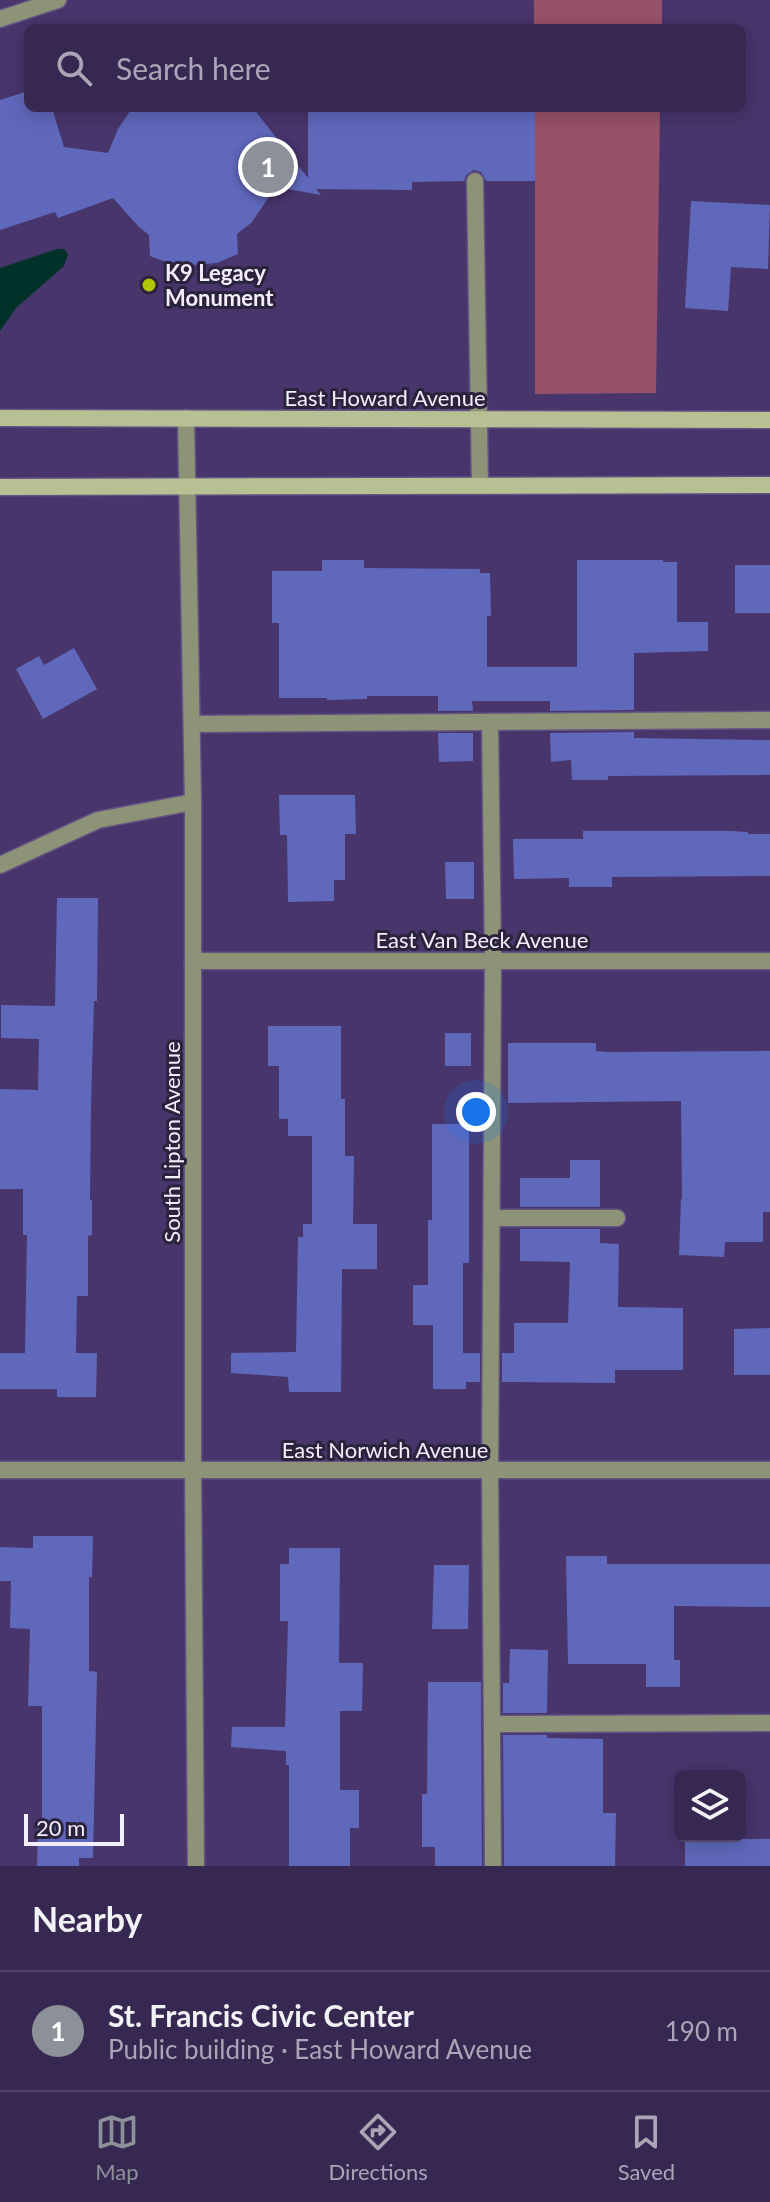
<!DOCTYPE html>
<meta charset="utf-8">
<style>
body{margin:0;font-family:Lato,sans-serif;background:#3d3058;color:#f1f3f6}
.controls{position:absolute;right:24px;bottom:24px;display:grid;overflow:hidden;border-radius:12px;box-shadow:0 4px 20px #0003}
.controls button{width:72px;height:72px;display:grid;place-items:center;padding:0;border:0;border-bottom:2px solid #504468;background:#362851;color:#f1f3f6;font:40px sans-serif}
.scale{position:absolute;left:24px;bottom:20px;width:100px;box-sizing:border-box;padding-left:8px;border:4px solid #f2eefc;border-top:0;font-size:22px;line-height:28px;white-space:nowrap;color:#f2eefc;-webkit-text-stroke:6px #2b233c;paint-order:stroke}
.you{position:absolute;left:476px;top:1112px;width:28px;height:28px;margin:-20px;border:6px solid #fff;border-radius:50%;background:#1a73e8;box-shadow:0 0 0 12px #1a73e833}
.badge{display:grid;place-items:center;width:52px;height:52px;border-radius:50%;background:#8c9099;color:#fff;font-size:26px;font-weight:700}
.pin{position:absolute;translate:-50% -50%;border:4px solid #fff;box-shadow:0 2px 8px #0006}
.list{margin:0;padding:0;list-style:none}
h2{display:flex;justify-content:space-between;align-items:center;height:104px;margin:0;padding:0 32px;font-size:34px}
h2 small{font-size:26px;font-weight:400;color:#aaa6b7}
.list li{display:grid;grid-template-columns:52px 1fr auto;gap:24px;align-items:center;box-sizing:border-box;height:120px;padding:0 32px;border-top:2px solid #504468}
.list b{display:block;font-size:30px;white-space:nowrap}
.list p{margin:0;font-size:26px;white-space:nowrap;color:#aaa6b7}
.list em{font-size:26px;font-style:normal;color:#aaa6b7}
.icon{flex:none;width:44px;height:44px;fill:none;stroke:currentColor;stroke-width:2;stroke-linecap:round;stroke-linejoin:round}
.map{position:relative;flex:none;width:770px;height:1866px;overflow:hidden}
.search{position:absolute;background:#362851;box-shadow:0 4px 20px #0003;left:24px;right:24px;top:24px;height:88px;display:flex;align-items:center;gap:20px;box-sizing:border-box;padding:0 28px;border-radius:12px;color:#aaa6b7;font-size:30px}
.sheet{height:224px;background:#362851}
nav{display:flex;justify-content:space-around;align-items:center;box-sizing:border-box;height:112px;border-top:2px solid #504468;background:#362851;font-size:22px;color:#aaa6b7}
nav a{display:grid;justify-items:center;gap:4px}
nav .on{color:#8c9099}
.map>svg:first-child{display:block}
</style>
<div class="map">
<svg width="770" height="1866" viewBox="0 0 770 1866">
<rect width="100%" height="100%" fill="#48356c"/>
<g fill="#97526b">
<rect x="534" y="0" width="128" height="28"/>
<path d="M535,108H660L656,393L535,394Z"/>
</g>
<path fill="#01322a" d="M57,249H64L68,254L64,266L16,308L0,331V268Z"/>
<g fill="#6068bc">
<path d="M28,91V108H52L64,147L108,153L118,129L132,108H253L308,178V108H535V181H486L481,172L474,170L466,175L464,181L412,182V190L316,189L321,195L276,187L251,223L237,234L238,254L217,263L206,264L192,265L166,262L150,256L149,235L139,227L113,198L58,218L55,212L0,230V100Z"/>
<path d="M691,201L770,205L768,269L731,267L728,311L685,308Z"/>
<path d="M322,560H364V568L480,569V573H490L491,616H487V667H577V560H663V562H677V622H708V651L634,653V710L550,711V701H472L473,711H438V696H367V699L327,700V698H279V623H272V571H322Z"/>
<rect x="735" y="565" width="35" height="48"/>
<path d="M74,648L97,689L43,719L16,669L39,656L44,665Z"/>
<path d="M634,732V738L770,740V775L608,776V780H572L571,760L551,762L550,733Z"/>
<path d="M438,733H473V761L439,762Z"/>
<path d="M279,795H355L356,834H345V880H334V901L288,902L287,835H280Z"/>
<path d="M583,831H730L748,832V834H770V876L612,877V887H569V878L514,879L513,839H583Z"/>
<path d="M445,862H474V899H446Z"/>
<path d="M57,898H98L97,1001H94L91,1105L90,1200H92V1235L88,1236V1296H77L76,1353H97L96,1397H57V1389H0V1353H25L27,1235H23V1189H0V1089L38,1090L39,1039L1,1038V1005L55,1006Z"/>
<path d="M268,1026H341V1099H345V1156H354L353,1224H377V1269H342L341,1392H289L288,1377L231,1373V1353L296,1352L298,1237H303V1224H312V1136H288V1119H279V1066H268Z"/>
<rect x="445" y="1033" width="26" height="33"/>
<path d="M508,1043H596V1051L610,1052L770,1051V1212H763V1242H725L724,1257L679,1255L681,1199H682L681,1101L508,1103Z"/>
<path d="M432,1124H469V1263H463V1353H480V1382H466V1389H433V1325H413V1285H428V1220H432Z"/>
<path d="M570,1160H600V1207H520V1178H570Z"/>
<path d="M520,1229H600V1243L619,1244L618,1307L683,1308V1370H615V1383L502,1382V1353H514V1323H568L570,1262L520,1261Z"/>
<path d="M770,1328V1375H734V1329Z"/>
<path d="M33,1536H93L92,1577H89V1671L97,1672L93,1858H79V1866H37L38,1819H42V1706H28L30,1629L10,1628L11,1581H0V1547L33,1548Z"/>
<path d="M289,1548H340L339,1663H363L362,1711H340V1790H359V1828H350V1866H289V1765H286V1751L231,1747L232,1727H285L288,1621H280V1564H289Z"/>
<path d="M566,1556H607V1564H770V1607L674,1606V1660H680V1687H646V1664H568Z"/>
<path d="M434,1565H469L468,1629H432Z"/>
<path d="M510,1649L548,1650L547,1713H503V1683H509Z"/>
<path d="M428,1682H481L482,1866H435V1847H422V1794H427Z"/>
<path d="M503,1735H547V1738L603,1739V1813H616L615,1866H504Z"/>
<rect x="685" y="1839" width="85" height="27"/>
</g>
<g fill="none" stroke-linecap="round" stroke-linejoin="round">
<g stroke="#635383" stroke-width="19">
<g id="lane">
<path d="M0,19L58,0"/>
<path d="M475,181L480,486"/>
<path d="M490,722L493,961L490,1472L493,1866"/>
<path d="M192,724L770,720"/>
<path d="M0,865L98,820L193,802"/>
<path d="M492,1218H617"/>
<path d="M492,1724L770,1723"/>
</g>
</g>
<g stroke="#635383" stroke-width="19">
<g id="street">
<path d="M186,418L193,802V1469L196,1866"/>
<path d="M193,961H770"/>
<path d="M0,1470C257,1469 513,1471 770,1470"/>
</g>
</g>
<g stroke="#635383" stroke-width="19">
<g id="secondary">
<path d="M0,418L770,420"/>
<path d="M0,487L770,485"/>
</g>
</g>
<use href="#lane" stroke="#8d9377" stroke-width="16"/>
<use href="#street" stroke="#8d9377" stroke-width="16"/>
<use href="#secondary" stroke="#b7c093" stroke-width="16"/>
</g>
<circle fill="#b0c503" stroke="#2b233c" stroke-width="3" cx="149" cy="285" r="8"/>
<g text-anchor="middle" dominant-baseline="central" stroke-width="6" stroke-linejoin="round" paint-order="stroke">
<g font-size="22" font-weight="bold" fill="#f2eefc" stroke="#2b233c" text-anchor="start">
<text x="165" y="272">K9 Legacy<tspan x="165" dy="25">Monument</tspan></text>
</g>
<g font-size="22" fill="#f2eefc" stroke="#2b233c">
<text x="385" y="397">East Howard Avenue</text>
<text x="482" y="939">East Van Beck Avenue</text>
<text transform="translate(171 1142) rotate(-90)">South Lipton Avenue</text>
<text x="385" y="1449">East Norwich Avenue</text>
</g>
</g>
</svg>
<div class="controls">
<button><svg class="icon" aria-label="layers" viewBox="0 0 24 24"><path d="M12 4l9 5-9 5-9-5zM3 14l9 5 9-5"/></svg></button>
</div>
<div class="scale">20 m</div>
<div class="you"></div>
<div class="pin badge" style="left:268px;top:167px">1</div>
<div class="search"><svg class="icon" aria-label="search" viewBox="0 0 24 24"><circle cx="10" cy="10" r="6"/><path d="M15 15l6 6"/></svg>Search here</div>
</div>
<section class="sheet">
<h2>Nearby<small></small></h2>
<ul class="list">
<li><span class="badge">1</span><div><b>St. Francis Civic Center</b><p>Public building · East Howard Avenue</p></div><em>190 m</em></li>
</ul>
</section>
<nav>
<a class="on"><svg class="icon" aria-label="map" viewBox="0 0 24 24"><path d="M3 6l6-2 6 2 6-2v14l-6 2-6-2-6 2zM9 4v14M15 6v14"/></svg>Map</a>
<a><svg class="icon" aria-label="directions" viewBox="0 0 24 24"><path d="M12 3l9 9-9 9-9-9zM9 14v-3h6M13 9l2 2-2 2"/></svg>Directions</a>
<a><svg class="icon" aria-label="saved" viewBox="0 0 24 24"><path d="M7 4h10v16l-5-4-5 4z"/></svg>Saved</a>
</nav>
